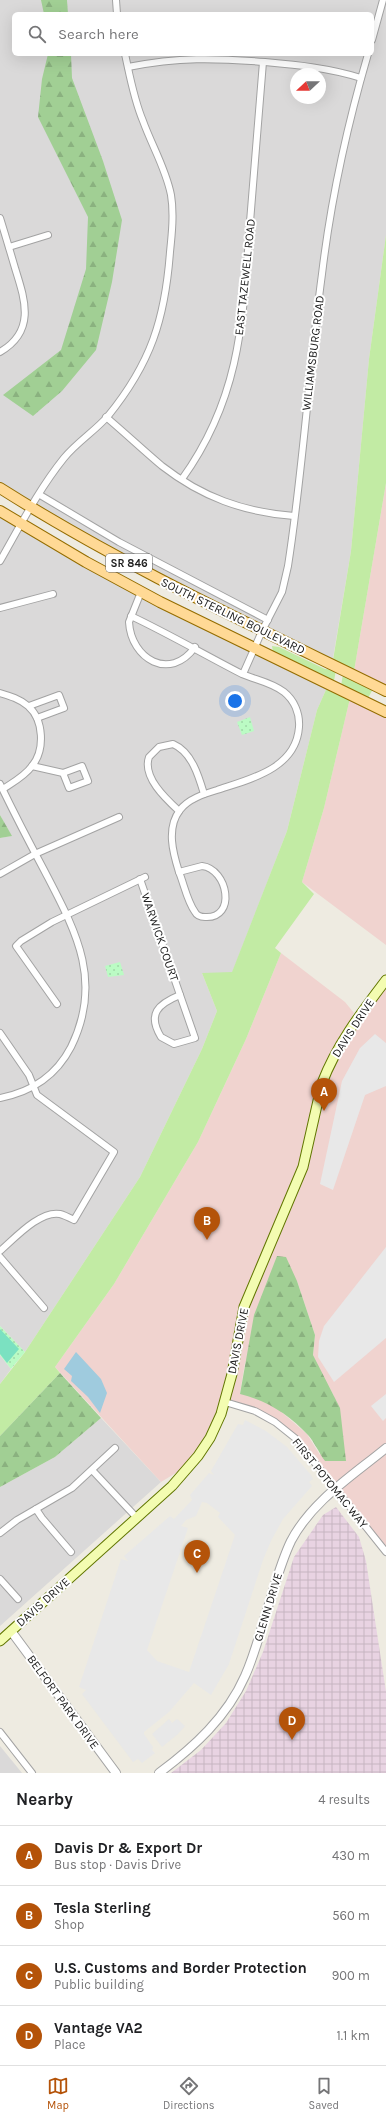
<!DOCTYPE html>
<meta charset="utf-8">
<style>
body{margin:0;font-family:Karla,sans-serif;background:#f6f6f6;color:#202124}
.compass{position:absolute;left:290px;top:68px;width:36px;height:36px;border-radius:50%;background:#fff;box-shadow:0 4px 16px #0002;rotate:248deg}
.you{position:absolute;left:235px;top:701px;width:14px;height:14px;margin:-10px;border:3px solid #fff;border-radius:50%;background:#1a73e8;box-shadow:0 0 0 6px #1a73e833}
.badge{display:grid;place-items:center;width:26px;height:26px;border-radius:50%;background:#b45309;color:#fff;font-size:13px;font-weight:700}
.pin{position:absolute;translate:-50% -33px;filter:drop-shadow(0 1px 2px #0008)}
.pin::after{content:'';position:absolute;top:21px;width:14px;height:12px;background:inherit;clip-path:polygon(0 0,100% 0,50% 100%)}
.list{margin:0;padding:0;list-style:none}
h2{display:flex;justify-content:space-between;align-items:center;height:52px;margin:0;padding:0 16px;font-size:17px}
h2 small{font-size:13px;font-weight:400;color:#757577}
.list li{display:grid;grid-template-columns:26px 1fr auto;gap:12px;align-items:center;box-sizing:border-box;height:60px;padding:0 16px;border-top:1px solid #e0e0e0}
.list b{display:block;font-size:15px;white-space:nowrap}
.list p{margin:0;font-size:13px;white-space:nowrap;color:#757577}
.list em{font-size:13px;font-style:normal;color:#757577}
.icon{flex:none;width:22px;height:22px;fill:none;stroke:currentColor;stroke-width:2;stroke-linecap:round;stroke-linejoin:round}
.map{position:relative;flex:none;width:386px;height:1773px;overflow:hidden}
.search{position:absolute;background:#fff;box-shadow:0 4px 16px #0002;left:12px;right:12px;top:12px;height:44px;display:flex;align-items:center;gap:10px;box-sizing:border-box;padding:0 14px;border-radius:6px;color:#757577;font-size:15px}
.sheet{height:292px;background:#fff}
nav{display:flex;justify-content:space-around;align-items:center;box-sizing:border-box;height:56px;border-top:1px solid #e0e0e0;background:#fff;font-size:11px;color:#757577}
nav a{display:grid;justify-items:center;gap:2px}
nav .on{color:#b45309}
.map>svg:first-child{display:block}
</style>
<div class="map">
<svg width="386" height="1773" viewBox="0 0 386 1773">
<defs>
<pattern id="industrial-grid" width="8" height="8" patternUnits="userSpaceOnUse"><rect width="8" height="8" fill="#e8d3e2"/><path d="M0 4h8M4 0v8" fill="none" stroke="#c6b5c1"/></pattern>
<pattern id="forest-firs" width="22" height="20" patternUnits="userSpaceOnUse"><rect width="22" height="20" fill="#a1cf94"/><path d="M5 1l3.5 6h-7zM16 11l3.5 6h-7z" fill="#8ab17f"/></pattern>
<pattern id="park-dots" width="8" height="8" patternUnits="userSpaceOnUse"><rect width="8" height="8" fill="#bbfbc4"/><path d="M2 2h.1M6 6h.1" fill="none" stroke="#a0d7a8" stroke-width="1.8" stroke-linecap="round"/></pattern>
</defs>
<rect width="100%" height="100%" fill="#eeebe1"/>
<g fill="#dad9d9" fill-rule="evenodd">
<path d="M0,0H386V235L369,359L351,551L332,664L0,488ZM14,14H372V54H14ZM296,74H320V98H296Z"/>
<path d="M0,511L57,545L329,683L317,710L287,831L232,973H202L217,1011L202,1049L140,1177L25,1352L0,1326V838L11,836L0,815Z"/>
<path d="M0,1355L11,1369L0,1384Z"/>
<path d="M101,1418L161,1482L0,1626V1487L55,1457Z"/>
<path d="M0,1746L22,1773H0Z"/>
</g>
<g fill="#f0d3cf" fill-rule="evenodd">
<path d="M386,483V691L354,671Z"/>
<path d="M351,694L386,712V945L302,882L324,808Z"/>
<path d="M281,953L345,1002L354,1013L328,1057L295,1178L268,1246L235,1348L221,1405L199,1447L184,1468L161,1482L55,1367L114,1284L198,1142L246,1039Z"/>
<path d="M386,980V1552L295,1438L275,1422L225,1402L241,1320L296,1186L327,1070ZM297,1281L315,1335L313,1355L318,1368L334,1396L320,1455L307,1434L278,1409L264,1401L240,1393L245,1363Z"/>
</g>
<path fill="url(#industrial-grid)" d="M336,1507L359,1537L366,1561L386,1692V1773H171L201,1750L226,1723L246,1691L263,1652L294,1557L323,1515Z"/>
<g fill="#c2eba4">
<path d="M386,235V483L354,671L333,660L351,551L369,359Z"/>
<path d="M272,646L279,647L325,669L336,670L334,681L273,652Z"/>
<path d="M343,674L373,689L368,698L341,686Z"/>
<path d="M329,683L351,694L324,808L302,882L314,894L275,948L281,953L246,1039L198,1142L114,1284L55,1367L60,1373L0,1436V1384L25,1352L140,1177L202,1049L217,1011L202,973L232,972L287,831L317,710Z"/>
</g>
<g fill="url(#forest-firs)">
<path d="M41,0H67L68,14H44Z"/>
<path d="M48,54H71L72,78L103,161L122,220L112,282L96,350L62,391L33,416L3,395L61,350L86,269L88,217L38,117L42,79Z"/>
<path d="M0,815L12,836L0,838Z"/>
<path d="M277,1256L286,1257L297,1281L315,1335L313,1355L340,1408L346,1461H325C319,1453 315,1443 308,1435C290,1415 266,1400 240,1394L254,1315Z"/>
<path d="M60,1373L101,1418L55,1457L0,1487V1436Z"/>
</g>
<g fill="url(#park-dots)">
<path d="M250,717L254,731L242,735L237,722Z"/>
<path d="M120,962L124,975L108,977L105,966Z"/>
<path d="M0,1326L25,1352L11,1369L0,1355Z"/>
</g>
<path fill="#7be1c1" d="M0,1329L19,1349L7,1363L0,1354Z"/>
<g fill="#e8e8e8" fill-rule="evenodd">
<path d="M375,1034L386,1043V1086L365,1095L333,1190L320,1184L342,1081L360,1048Z"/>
<path d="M386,1247V1338L334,1382L318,1357L319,1341L324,1326Z"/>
<path d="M386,1394V1418L383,1421L371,1406Z"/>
<path d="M245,1420L266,1431L287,1447L311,1475L313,1479L309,1482L312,1486L283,1519L271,1541L263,1560L229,1664L211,1695L194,1683L169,1712L144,1732V1734L153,1747L152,1750L155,1753L142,1763L138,1759L133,1762L82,1694L86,1690L79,1687L121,1559L128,1561L124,1556L170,1516L174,1519L175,1518L192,1500L190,1495L209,1473L214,1475L211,1471L238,1424L243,1425ZM202,1502L207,1503L220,1513L218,1517L235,1535L189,1672L157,1661L147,1650L188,1528L181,1526L186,1520L196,1516Z"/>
<path d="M169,1719L172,1723L177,1719L185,1726L178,1734L162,1747L152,1734Z"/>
</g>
<path fill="#9fcbde" d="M76,1352L101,1379L107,1393L100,1413L88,1397L71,1381L72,1376L64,1369Z"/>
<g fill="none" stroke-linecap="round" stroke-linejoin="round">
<g stroke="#a3a3a3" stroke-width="8">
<g id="minor">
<path d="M116,0L117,14"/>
<path d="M372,40L383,0"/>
<path d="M128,67C179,57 214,58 265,62C298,65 329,68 361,78"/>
<path d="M0,218C5,234 10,251 15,268C25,300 36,331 0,352"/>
<path d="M9,247L48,235"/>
<path d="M106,417C125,433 143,450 162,466C202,497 243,512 294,516"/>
<path d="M182,479C241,397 243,320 250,222C254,169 259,115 263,62"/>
<path d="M40,495L119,542L268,620"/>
<path d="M0,561C20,526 39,489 64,458C77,442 95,431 108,416C151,363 165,319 170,252C172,233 174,213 171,195C166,169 152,146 143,121C134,100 130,77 125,54"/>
<path d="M141,592L129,622C131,659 170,682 195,647"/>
<path d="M0,608L53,594"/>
<path d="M131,616C169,634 205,655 242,674C256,680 271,682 284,692C294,700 300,713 299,727C296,769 250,779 217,790C204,794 188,799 180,810C166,828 173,853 179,872"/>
<path d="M243,674L262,631L282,592L288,566C303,470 309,370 322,274C331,199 347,126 368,54"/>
<path d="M0,693C10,696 20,699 28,706C44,720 45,750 32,766C25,776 12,783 3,789"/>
<path d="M29,706L59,695L64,708L37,718"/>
<path d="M32,766L63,773"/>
<path d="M82,766L88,781L69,788L63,773Z"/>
<path d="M0,784C14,813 29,842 44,870C75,930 104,980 71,1047C56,1076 31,1092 0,1098"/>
<path d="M179,811C166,799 142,777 149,757L159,747L173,744C192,752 199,777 204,794"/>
<path d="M202,866C228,869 237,919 205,917C200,917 197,916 195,912C187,901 184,884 179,872Z"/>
<path d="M0,874L35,854L119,817"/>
<path d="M140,879L180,995"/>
<path d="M180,995L195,1038L174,1044L161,1037C147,1014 158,1004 180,995Z"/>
<path d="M57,1004L16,946L21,941L52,922L145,877"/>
<path d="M0,1033L29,1075L37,1095L114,1152L74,1220C70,1218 64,1215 60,1214C40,1210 14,1239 0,1251"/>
<path d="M0,1257L44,1308"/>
<path d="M225,1402L255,1411L275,1422L295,1438L386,1552"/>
<path d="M92,1470L137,1518"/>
<path d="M36,1509L42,1518L71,1552"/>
<path d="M0,1533L17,1520L72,1488L115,1448"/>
<path d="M0,1579L18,1599"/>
<path d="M0,1732L32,1773"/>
</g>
</g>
<g stroke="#a3a3a3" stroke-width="10">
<g id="tertiary">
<path d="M11,1631L116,1773"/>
<path d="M159,1773C194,1747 227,1717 245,1676C254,1656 260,1634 266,1613C274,1589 280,1564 291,1541C312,1501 352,1476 386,1448"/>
</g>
</g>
<g stroke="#617600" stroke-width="11">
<path id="secondary" d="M0,1641L172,1486L198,1456L210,1438L221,1414L232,1374L244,1307L303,1167L322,1083C337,1044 361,1013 386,980"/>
</g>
<g stroke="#946d00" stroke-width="12">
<g id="primary">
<path d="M0,488C123,566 256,627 386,691"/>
<path d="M0,511L86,562L160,602L386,712"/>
</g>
</g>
<use href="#minor" stroke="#fff" stroke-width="6"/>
<use href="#tertiary" stroke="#fff" stroke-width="8"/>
<use href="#secondary" stroke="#f3fcb1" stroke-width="9"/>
<use href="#primary" stroke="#ffd995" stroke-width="10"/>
</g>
<g text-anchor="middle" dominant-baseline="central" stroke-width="4" stroke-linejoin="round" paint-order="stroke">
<rect fill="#fff" stroke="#606060" stroke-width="1" x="106" y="554" width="46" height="18" rx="3"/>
<g font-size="11" font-weight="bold" fill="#1c1c1c">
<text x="129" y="563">SR 846</text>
</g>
<g font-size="12" fill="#1c1c1c" stroke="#fff">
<text transform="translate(245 277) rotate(-84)">EAST TAZEWELL ROAD</text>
<text transform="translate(313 353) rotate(-83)">WILLIAMSBURG ROAD</text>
<text transform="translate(233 616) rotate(26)">SOUTH STERLING BOULEVARD</text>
<text transform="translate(160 937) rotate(71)">WARWICK COURT</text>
<text transform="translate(353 1028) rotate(-57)">DAVIS DRIVE</text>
<text transform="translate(238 1341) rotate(-79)">DAVIS DRIVE</text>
<text transform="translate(330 1483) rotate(51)">FIRST POTOMAC WAY</text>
<text transform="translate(43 1602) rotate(-42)">DAVIS DRIVE</text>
<text transform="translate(268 1607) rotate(-73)">GLENN DRIVE</text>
<text transform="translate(63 1702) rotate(54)">BELFORT PARK DRIVE</text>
</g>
</g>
</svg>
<svg class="compass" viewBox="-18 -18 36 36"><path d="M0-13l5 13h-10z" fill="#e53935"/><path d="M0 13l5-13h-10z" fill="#757577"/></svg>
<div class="you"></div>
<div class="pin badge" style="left:324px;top:1111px">A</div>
<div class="pin badge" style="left:207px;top:1240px">B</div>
<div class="pin badge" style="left:197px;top:1573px">C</div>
<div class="pin badge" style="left:292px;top:1740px">D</div>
<div class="search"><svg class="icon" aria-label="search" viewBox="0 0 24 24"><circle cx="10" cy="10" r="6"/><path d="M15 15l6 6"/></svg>Search here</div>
</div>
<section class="sheet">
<h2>Nearby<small>4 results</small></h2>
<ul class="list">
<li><span class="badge">A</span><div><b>Davis Dr &amp; Export Dr</b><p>Bus stop · Davis Drive</p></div><em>430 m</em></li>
<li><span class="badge">B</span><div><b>Tesla Sterling</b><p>Shop</p></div><em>560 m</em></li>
<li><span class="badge">C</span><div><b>U.S. Customs and Border Protection</b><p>Public building</p></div><em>900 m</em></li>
<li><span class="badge">D</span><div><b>Vantage VA2</b><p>Place</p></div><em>1.1 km</em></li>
</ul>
</section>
<nav>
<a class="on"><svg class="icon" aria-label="map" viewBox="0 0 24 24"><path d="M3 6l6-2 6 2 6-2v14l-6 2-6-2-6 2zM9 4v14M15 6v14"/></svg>Map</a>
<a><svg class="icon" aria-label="directions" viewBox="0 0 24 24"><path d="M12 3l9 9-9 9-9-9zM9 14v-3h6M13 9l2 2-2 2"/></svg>Directions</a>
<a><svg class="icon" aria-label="saved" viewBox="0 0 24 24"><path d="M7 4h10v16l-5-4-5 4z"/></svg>Saved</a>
</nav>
